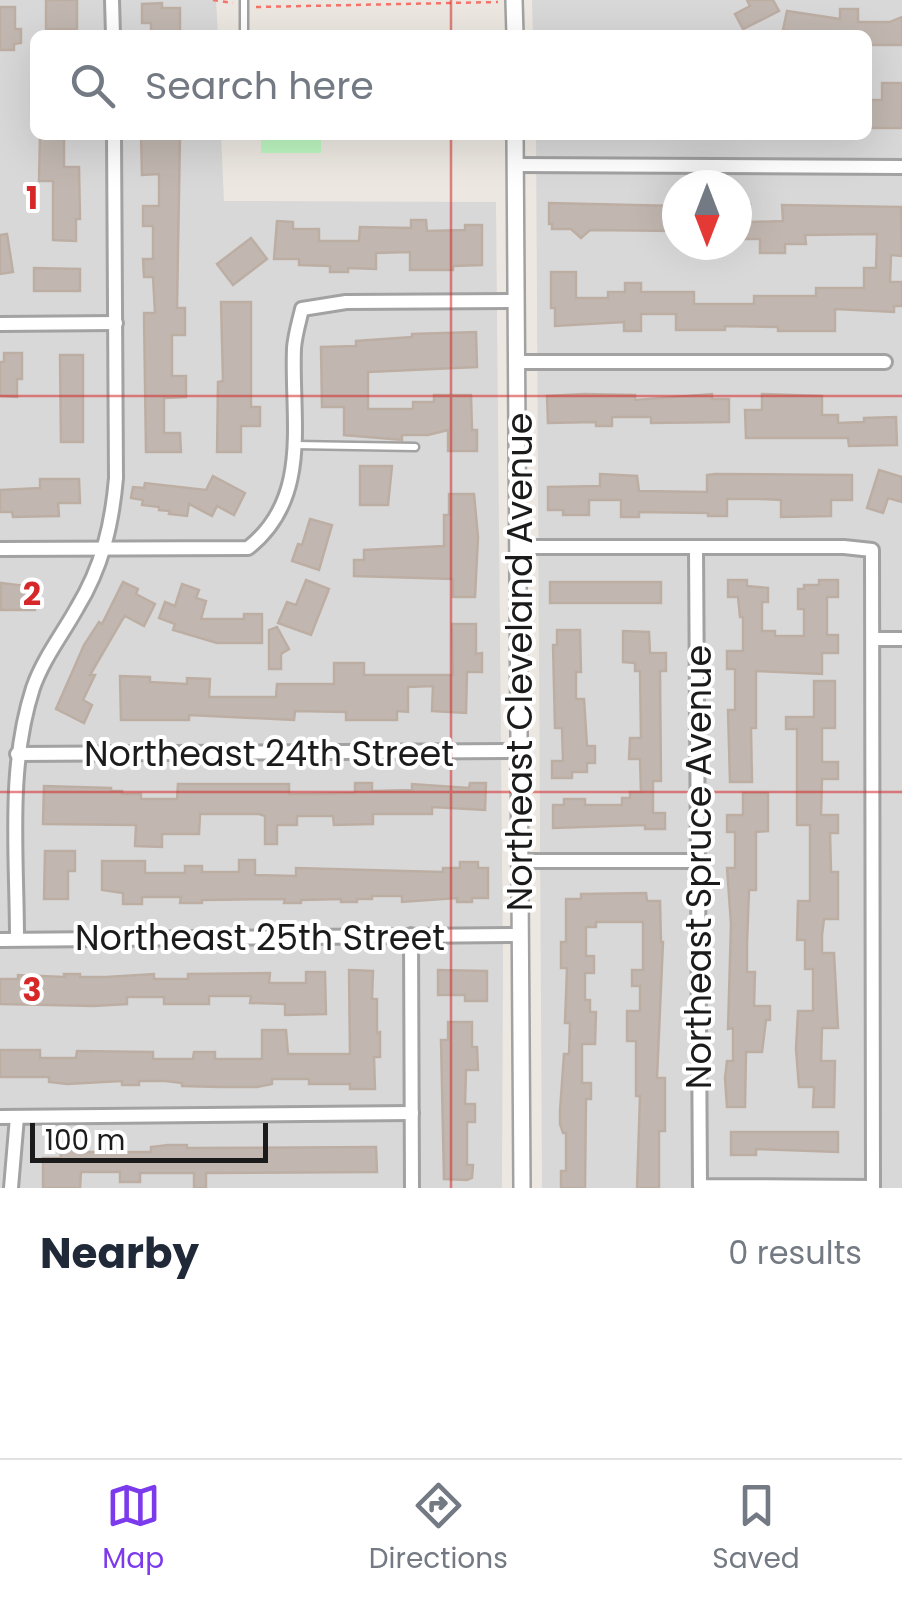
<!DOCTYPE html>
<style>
body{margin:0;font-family:Poppins,sans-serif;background:#f6f6f7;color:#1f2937}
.compass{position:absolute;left:662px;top:170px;width:90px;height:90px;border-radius:50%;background:#fff;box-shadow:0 10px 40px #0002;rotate:180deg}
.scale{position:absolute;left:30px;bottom:25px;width:238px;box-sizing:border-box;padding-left:10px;border:5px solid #1b1b1b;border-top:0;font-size:28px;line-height:35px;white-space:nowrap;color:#1b1b1b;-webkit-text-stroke:8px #fff;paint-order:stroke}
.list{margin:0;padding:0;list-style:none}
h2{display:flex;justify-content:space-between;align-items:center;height:130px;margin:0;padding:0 40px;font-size:42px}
h2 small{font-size:32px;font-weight:400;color:#747a83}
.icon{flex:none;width:55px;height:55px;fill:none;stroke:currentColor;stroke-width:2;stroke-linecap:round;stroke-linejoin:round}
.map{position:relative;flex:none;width:902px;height:1188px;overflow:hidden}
.search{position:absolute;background:#fff;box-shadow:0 10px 40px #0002;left:30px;right:30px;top:30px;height:110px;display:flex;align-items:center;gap:25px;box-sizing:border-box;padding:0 35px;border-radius:15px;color:#747a83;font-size:38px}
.sheet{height:270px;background:#fff}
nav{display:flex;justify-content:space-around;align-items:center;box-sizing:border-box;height:140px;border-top:2px solid #e0e1e3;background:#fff;font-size:28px;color:#747a83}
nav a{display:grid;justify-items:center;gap:5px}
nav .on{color:#7c3aed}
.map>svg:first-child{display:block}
</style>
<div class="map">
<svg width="902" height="1188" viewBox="0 0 902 1188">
<rect width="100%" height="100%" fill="#ece8e1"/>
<g fill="#d9d8d8" fill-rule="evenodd">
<path d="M0,0H216L218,35H35V135H221L224,201L496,202L503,961L502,1188H0Z"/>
<path d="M532,0H902V1188H542L536,135H867V35H533ZM677,185H737V245H677Z"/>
</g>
<rect fill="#bdf7c0" x="261" y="135" width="60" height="18"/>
<g fill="#c1b7b0" stroke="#bdaea4" stroke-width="2.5">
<rect x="46" y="0" width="31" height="29"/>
<path d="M747,0H773L779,11L743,29L735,14L750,6Z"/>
<path d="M162,3V8H180V35H151V23H142V4Z"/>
<path d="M0,7H15V29H21V43L14,44V50H0Z"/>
<path d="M840,9H858V22H890L902,17V45H867V35H809L783,30L787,11L840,19Z"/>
<path d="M882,83H902V128H867V100H882Z"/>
<path d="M40,135H64V167H79L80,219H76V241L53,240V181H39Z"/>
<path d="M141,135H180L177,308H185V335H172V376H186V397L164,398V433H180L181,452H146L144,313H155L153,277H144L143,259H153V226H143V206H159V174L142,175Z"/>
<path d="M549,203L677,206V231L590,230L581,238L571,229H552V224H549Z"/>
<path d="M737,204H750V222L783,221L782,205L901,207L902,256L891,255L890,282H902V306H894V312L835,309V331H778V327L725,326V330H676V314H641V331H624V322L555,326V308H551V272H576V298H608V292H625V283H641V292H694V304H754V296H816V288H864V268H876L877,234L805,235L806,244H785V253H760V239H737Z"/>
<path d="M411,220H426L427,231L465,230V225H482V265L453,266V270H410V252L376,253V269L348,268V272H330V266L299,265V259H274L277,221L293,222V229H319V241H359L360,227L411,228Z"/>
<path d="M7,234L13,272L0,274V235Z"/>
<path d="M251,238L267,259L233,285L217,264Z"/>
<path d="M34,268L80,269V291H34Z"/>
<path d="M221,302H251V407H260V426H241V452H217L218,382L223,381Z"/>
<path d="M476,332L477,367L368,372V409H413V402H434V395H471L472,430H477V451H448V430L428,435H402V440L344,435V407H322L321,347L356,346V341L412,337V334Z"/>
<path d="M4,353H22V379H17V397L0,396V362H4Z"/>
<path d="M60,355H83V442H61Z"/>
<path d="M584,394L635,395V400L712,394V399H729V422L651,423V417H612V426H596V422L548,423L547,396Z"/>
<path d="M762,394L822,396V415H838V423L864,422V418L896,417L897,445L849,446L848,438H746L745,410H762Z"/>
<path d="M360,466H392L388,505H360Z"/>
<path d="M879,470L902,477V502L888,498L883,513L867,508Z"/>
<path d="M600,474L637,476L639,491L707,492V475L715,474L852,475V500H831V516L781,517V500L760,499H727V516H708V513L639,512V517H621V500H589V515H563V510H548V487L600,486Z"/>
<path d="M213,476L245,493L234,515L217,506L212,516L189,504L187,516L169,514L170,511L159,510V507L142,505L143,500L131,498L133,487L144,488L145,483L206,490Z"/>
<path d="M40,479H79L80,503H58L59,516L13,517L12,512H0V490L40,488Z"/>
<path d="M449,494H474L478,537L475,597H453V579L354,576V560H364V550L444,546V515H449Z"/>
<path d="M310,519L332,525L319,570L292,561L298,544L302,545Z"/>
<path d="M306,580L329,589L311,635L278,623L287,602L296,605Z"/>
<path d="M728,580H747V586L768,588V602H762V631H775V636H804V609H798V589H804V585H819V580H838V597H827V635H838V653H822V674L756,671V728H751L752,782H730L728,710H735V669H727V651H743V617H740L738,597H728Z"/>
<path d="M123,582L138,589L136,594L155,604L144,626L125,616L122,620L90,675H95L83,700L92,705L84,723L56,709L84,645L99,622L102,624Z"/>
<rect x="550" y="582" width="111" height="21"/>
<path d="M1,583L35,587V610H1Z"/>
<path d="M182,584L199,590L196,598L206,601L201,619H244V614H262V643H217L173,630L175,624L159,618L165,602L175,606Z"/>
<path d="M452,624H476V654L482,653V672H467L466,713L432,711L433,686L408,687V712L397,711V720H346V712L295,711L294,720L189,715V720H121L120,676L150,677V682L187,684V678L210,679L209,697H276L277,684H334V663H364V675H453Z"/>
<path d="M277,627L289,649L281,654V669H269V630Z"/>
<path d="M557,630H580L581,672H576V699H584L587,746H595V763H587V772H572V778H552V761H563L562,728H555L553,645H557Z"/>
<path d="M623,631L649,632L650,653H666V671H660L661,781H653V813H665V829H645V825L553,828V805H564V799H585V805H622V798H630V792H641L640,759H629L630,738H641L640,671H635V663L623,662Z"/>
<path d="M814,681H835V728H822V762H838V779H822L821,815H838V833H830L831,872H838V919H824L822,935V953H834L838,1028H822L821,1061H835L834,1107H813L814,1087H799L796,1049L798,1011H813V969H805V940H797L798,901H810V825H797V729H786V717H814Z"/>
<path d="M355,783H372V791L412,790V784L469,788L470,783H486L485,810L432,807V814H373V824L334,825L333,816H297V825H277V844H265V816L259,814H200L199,834H162V847L135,846L136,825L43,824L44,786L111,788V791H122V794H141V799H177L178,784H289V794H310L355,793Z"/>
<path d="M743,793H768V831L756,832V890H749L747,943V972H755L754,1006H770V1020H766L762,1052H746L745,1107H727L725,1078L727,1061H733V1028L728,1029L731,924L727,868H735V832H727V815H743Z"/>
<path d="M45,851H75V871H68V899H44Z"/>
<path d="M239,860H255V875L296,876V868L443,872V868H460V862H478V868H488V898H472V902H457V898L402,902V896H372V899H357V902H341V899L301,900V903H284L285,899L202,900V903H180L181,897H142V904H123V893L102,890V861H145V873H185V866H202V872H239Z"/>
<path d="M646,893L647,901H660L661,942H663L657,1078H665V1131H659V1188H637L640,1096H636V1041H627V1011H640V986H632V970H643V922H596V927H586V956H594V973H585V1000H590V1012H596L595,1044H582V1083H591V1099H586L585,1188H561V1171H566V1133H563L560,1124V1111L564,1054H569L570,1023H565L567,968H561V942H566V899H581V894Z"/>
<path d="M349,970L373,971L372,999H377V1033L380,1032V1057H374L375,1089H350V1084H309V1079H272V1084L257,1087H221L182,1086V1083L165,1081H139V1085H122V1081L67,1084L49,1082V1077H0V1050H40V1058H76L77,1051L153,1052V1059H193L194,1052H215V1059H262V1030H286L288,1054H350Z"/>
<path d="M438,970L487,971V1001H465V995H438Z"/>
<path d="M306,972H325L326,1014L285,1015V1004L250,1003L251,996H209V1004H164V997H127V1004L94,1006L0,1004V979H18V975L65,977L64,974H80V977H106L154,974V979H188V974L270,973L269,983H306Z"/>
<path d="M448,1022H472V1047H477L478,1070H466L465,1104H475V1122H467V1165H473L472,1178L467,1180L444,1179L441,1040H448Z"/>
<path d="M731,1132H838V1152L756,1149V1155H731Z"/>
<path d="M168,1145H187V1148L376,1147L377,1172L206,1173V1188H194V1173H140V1182H120V1172H81L80,1188H43V1158H61L60,1148H81V1152H151V1147Z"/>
</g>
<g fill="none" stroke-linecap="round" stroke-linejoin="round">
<g stroke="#a2a2a2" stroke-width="11">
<g id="service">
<path d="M244,0V35"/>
<path d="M295,445L415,447"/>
</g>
</g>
<g stroke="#a2a2a2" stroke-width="18">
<g id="minor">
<path d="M112,0L113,35"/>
<path d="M516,165L902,167"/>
<path d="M0,324L116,323"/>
<path d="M517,362H885"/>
<path d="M517,547H844L872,550L873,1187L700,1186L696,548"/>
<path d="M0,549L248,548C312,498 291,419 294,348C295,335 299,322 302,309L346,302L516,301"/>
<path d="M873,639H902"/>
<path d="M17,754L520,751"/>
<path d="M520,861H698"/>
<path d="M411,935L412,1188"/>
<path d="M17,939C17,856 7,768 33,688C43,659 62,635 77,608C102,567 112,525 116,478L114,135"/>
<path d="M0,940L520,935"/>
<path d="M0,1117L412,1113"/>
<path d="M11,1188L17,1117"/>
</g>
</g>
<g stroke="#a2a2a2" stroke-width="20">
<g id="tertiary">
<path d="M514,0L515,35"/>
<path d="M515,135L522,1188"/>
</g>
</g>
<g stroke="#f57369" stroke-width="2.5" stroke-dasharray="5 5" stroke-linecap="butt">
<path d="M213,0L233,3"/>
<path d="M256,7L498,2"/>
</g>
<use href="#service" stroke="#fff" stroke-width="6"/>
<use href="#minor" stroke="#fff" stroke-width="12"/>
<use href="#tertiary" stroke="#fff" stroke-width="15"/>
</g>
<path fill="none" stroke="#d62828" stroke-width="2.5" stroke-opacity="0.55" d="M451,0V35M451,135V1188M0,396H902M0,792H902"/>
<g text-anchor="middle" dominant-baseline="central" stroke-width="8" stroke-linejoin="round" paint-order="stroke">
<g font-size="35" fill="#1b1b1b" stroke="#fff">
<text transform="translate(519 662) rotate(-90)">Northeast Cleveland Avenue</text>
<text x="269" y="753">Northeast 24th Street</text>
<text transform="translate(698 867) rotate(-90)">Northeast Spruce Avenue</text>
<text x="260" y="937">Northeast 25th Street</text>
</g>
</g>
<g font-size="32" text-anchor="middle" font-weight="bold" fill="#d62828" stroke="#fff" stroke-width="8" stroke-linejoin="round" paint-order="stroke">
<text x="32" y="209">1</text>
<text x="32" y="605">2</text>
<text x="32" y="1001">3</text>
</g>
</svg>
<svg class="compass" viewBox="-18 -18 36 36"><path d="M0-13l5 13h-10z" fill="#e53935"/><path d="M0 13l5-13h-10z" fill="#747a83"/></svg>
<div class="scale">100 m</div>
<div class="search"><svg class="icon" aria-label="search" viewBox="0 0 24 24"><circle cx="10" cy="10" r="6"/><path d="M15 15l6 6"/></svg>Search here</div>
</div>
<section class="sheet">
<h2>Nearby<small>0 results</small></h2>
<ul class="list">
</ul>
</section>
<nav>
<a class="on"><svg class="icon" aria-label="map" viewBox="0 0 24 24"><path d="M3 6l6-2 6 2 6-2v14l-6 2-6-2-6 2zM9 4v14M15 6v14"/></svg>Map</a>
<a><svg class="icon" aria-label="directions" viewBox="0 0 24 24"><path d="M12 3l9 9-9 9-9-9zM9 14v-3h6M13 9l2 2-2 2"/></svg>Directions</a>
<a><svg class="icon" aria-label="saved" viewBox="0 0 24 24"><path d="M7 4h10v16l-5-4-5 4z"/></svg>Saved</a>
</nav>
